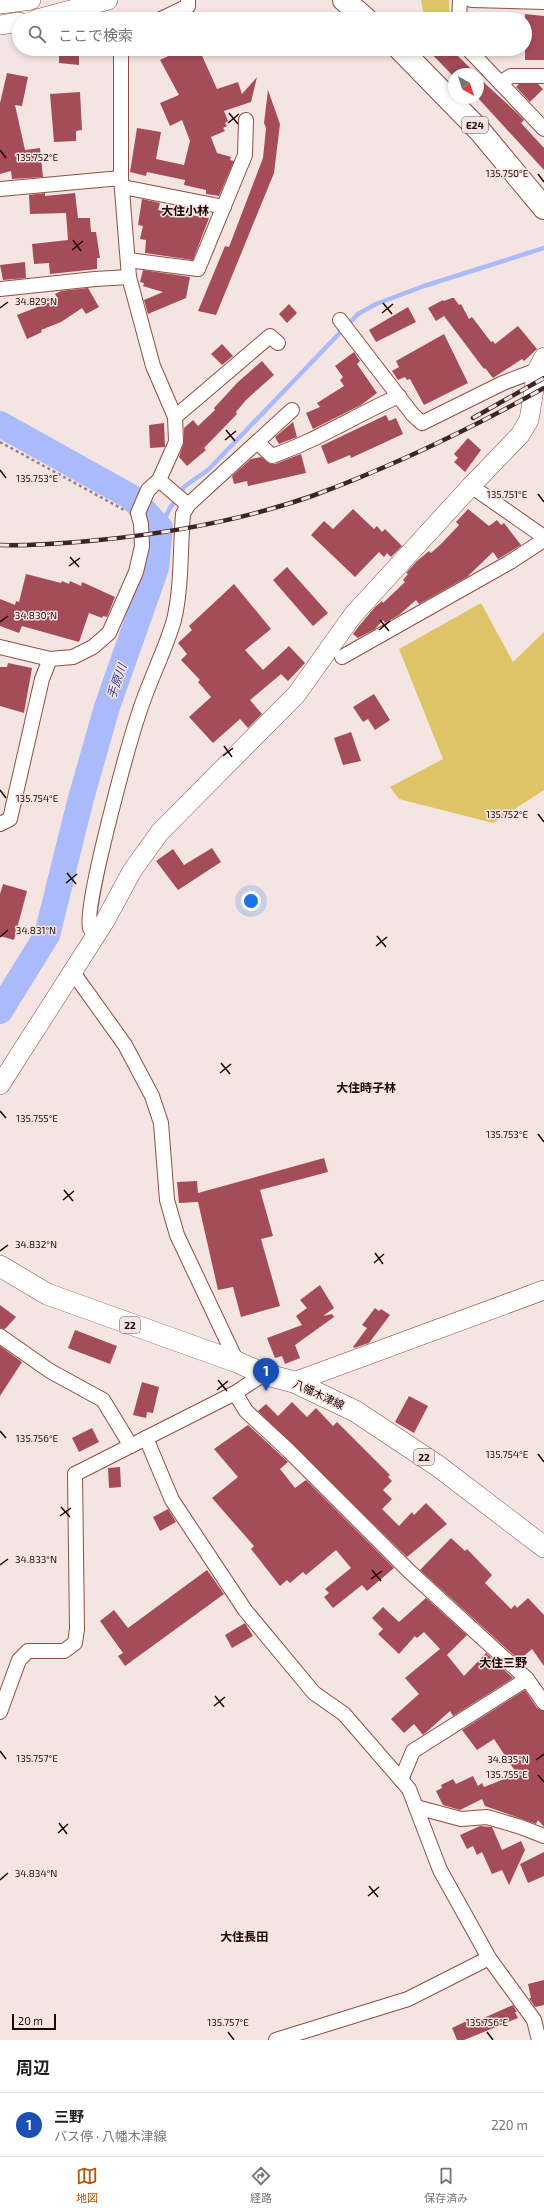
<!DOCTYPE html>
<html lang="ja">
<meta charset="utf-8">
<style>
body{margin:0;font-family:"Exo 2","Noto Sans JP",sans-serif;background:#f2f2f2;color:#202124}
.compass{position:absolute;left:448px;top:68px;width:36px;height:36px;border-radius:50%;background:#fff;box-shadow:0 2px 6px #0003;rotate:141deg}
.scale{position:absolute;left:12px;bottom:10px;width:44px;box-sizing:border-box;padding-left:4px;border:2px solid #200703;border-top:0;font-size:11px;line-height:14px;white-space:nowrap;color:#200703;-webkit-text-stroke:3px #f5e5e2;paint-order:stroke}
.you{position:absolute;left:251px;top:901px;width:14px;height:14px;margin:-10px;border:3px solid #fff;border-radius:50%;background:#1a73e8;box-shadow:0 0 0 6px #1a73e833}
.badge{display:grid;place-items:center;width:26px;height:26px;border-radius:50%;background:#b45309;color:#fff;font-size:13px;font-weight:700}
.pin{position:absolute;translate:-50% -33px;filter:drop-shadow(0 1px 2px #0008)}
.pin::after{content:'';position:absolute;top:21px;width:14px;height:12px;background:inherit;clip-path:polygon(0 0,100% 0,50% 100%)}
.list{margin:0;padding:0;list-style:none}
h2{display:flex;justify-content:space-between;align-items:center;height:52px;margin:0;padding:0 16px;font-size:17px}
h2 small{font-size:13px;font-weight:400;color:#757577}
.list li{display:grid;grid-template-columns:26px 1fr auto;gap:12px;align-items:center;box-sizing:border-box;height:64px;padding:0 16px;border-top:1px solid #e0e0e0}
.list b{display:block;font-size:15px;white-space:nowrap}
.list p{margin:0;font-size:13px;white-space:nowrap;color:#757577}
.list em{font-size:13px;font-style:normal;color:#757577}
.icon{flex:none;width:22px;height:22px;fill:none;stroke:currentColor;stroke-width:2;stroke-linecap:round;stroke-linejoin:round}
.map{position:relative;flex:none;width:544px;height:2040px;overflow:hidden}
.search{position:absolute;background:#fff;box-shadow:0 2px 6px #0003;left:12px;right:12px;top:12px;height:44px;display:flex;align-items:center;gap:10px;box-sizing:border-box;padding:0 14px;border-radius:22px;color:#757577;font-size:15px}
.sheet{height:116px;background:#fff}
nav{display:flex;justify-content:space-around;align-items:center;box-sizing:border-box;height:56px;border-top:1px solid #e0e0e0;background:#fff;font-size:11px;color:#757577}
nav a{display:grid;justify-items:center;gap:2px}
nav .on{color:#b45309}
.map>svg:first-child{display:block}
</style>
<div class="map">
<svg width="544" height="2040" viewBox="0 0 544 2040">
<rect width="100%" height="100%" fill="#f5e5e2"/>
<g fill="#dfc467">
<path d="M421,0H449V18L424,16Z"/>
<path d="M481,603L513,662L544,632V790L493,823L399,799L390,787L443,759L399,649Z"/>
</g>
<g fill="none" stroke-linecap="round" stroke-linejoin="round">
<path stroke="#aabafb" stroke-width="4.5" d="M160,528L170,508L185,486L208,470L358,314L376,304L424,286L544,248"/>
<path stroke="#aabafb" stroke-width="26" d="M0,424L131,497L160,528L156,568L107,707L80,802L47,935L0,1011"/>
</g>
<g fill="#a54c59">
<path d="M525,14L544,16V60H525Z"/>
<path d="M59,49H79V65L59,63Z"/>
<path d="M183,49H199L217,89L238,82L242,94L257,77L251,102L224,111L228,121L225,123L227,126L223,128L225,131L211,137L217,153L231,157L230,160L234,161L219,196L206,194V190L184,185L185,180L147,172L146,176L130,172L137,128L161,132L156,159L184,165L190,141L182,120L170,126L160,103L179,95L160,60Z"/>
<path d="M427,49H451L476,74H454V77Z"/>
<path d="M7,73L28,77L22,106L15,105L25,150L40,148L43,177L12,179L11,171L0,174V103Z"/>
<path d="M478,77L517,113L524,120L521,123L544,148V170L478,98Z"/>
<path d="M519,84H538L543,89L530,102L516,87Z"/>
<path d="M268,90L280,124L274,173L216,315L198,311L225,246L229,247L263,158L266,128L264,123Z"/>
<path d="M80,92L82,130L76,131V141L54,142L50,94Z"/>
<path d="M45,193V196L75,193L78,218H90L91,232H96L100,258H97V269L50,274L49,263L34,264L32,244L68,240L66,213L30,214L29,195Z"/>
<path d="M142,199L160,203L158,210L189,217L190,215L209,218L193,260L145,253L146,240L140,239L143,226L138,225Z"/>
<path d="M25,262L26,278L3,280L0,265Z"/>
<path d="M143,270L190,277L186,298L148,314L144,300L163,292L143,286L144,283L140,282Z"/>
<path d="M88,288L99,307L86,314L82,308L61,322L41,330L42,332L27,339L17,315L58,299L55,294L61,291Z"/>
<path d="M452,298H454L459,305L461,304L469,319L472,317L491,342L493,341L495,344L518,326L537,349L524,361L522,359L493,378L485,368L484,369L444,316L436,321L428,308L443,300L444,301Z"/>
<path d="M289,304L297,313L287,323L279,314Z"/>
<path d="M408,307L416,322L376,342L369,330Z"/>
<path d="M444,334L468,383L424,405L410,379L407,380L405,377L398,380L392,371L399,367L396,361Z"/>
<path d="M222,344L233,356L222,365L211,354Z"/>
<path d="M354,352L360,361L357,364L377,393L361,405L313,429L306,413L320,407L317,403L344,386L340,380L343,377L335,366Z"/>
<path d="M262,361L274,375L246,400L236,412L237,414L204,448L206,450L187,466L179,457L184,442V428L193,420L198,426L215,410L214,408L238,382Z"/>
<path d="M386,415L389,421L396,418L403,434L351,458L350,455L328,464L321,446Z"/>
<path d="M293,422L297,437L279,444L275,437Z"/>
<path d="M164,423L165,447L150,448L149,425Z"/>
<path d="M468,438L481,450L465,472L454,462L458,458L454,454Z"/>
<path d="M301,454L306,473L248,486L247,481L234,484L232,476L251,459L261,457L270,464H275Z"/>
<path d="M353,509L374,529L377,526L382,532L385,529L402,546L391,557L387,553L384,557L379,552L355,577L311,535L324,521L333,529Z"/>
<path d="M468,509L489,526L497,520L501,525L504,523L521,545L498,559L493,552L467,577L419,604L416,600L399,615L385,623L383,620L375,629L358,638L353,634L359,626L375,607L382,601L383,603L405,582L403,580L408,574L406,573L417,561L429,551L431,553L442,543L459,525L456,522Z"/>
<path d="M287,567L328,613L313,626L273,580Z"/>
<path d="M26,574L61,583L62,581L69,584L70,581L81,586L82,582L115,597L107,617L103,616L102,618L89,613L79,642L22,626L19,633L0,626V599L15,605L16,601L19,602Z"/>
<path d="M234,584L271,629L245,650L263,670L289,646L305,663L288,681L281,674L250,700L262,714L248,728L240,719L213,743L189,717L211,697L198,682L200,680L181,660L187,654L178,643L192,630L189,626Z"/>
<path d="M8,663L32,668L24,713L0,706V667H7Z"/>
<path d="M374,694L390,720L375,730L368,719L363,722L353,707Z"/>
<path d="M351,732L361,761L343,765L334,738Z"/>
<path d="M212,848L221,862L178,890L156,861L173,849L184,865Z"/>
<path d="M3,884L27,891L14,940L0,936V894Z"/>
<path d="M324,1158L328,1172L260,1190L273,1236L261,1239L280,1306L241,1317L233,1287L218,1290L198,1202L179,1203L177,1182L197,1181L198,1193Z"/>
<path d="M320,1285L334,1308L323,1316L332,1314L334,1317L295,1345L300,1358L285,1364L282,1356L275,1358L267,1338L302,1325L296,1316L307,1308L300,1300Z"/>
<path d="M0,1305L16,1317L5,1329L0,1328Z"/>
<path d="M375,1308L379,1311L381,1309L390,1315L369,1343L354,1348L353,1347L367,1328L362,1325Z"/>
<path d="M75,1330L117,1346L110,1364L68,1348Z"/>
<path d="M0,1346L22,1362L0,1396Z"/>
<path d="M142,1382L159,1387L153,1413L147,1412L146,1418L133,1415Z"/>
<path d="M409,1396L428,1406L414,1433L395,1422Z"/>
<path d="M292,1402L307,1417L316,1408L333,1426L337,1422L390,1475L388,1477L392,1481L383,1490L392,1499L382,1509L399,1526L412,1512L414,1515L426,1503L447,1524L407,1557L258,1411L266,1404L278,1416Z"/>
<path d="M248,1425L288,1462L280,1469L295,1488L306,1480L394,1568L367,1591L362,1585L333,1608L324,1597L329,1593L325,1589L351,1568L336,1550L306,1575L303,1572L290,1583L287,1580L280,1586L251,1549L254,1546L212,1498L238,1477L214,1449Z"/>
<path d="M92,1428L99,1442L79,1452L72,1438Z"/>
<path d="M120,1467L121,1487L109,1488L108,1468Z"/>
<path d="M168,1509L176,1522L160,1531L153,1517Z"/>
<path d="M451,1538L465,1551L467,1549L492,1575L485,1583L511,1609L515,1605L517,1608L528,1598L544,1615V1666L532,1649L519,1660L420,1570Z"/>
<path d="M207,1570L224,1594L125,1666L118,1656L123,1653L100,1621L114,1610L128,1628Z"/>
<path d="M426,1598L467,1635L447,1655L464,1676L486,1653L513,1678L453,1716L450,1711L423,1735L414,1724L404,1733L391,1719L419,1694L405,1678L440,1649L424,1632L417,1638L415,1636L399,1654L378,1634L383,1629L372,1618L383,1607L399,1622Z"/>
<path d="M245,1623L253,1636L232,1648L225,1635Z"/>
<path d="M525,1690L537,1708L544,1711V1827L538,1820L536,1824L485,1806L482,1799L460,1810L443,1805L436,1791L442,1788L441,1785L453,1779L456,1784L473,1776L478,1786L482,1783L484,1787L517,1774L494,1739L477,1750L462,1730Z"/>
<path d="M480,1826L492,1827L502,1850L521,1841L525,1850L509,1885L502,1870L492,1874L482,1852L477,1855L473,1846L467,1849L460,1835Z"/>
<path d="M544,1852V1876L528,1883L520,1864Z"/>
<path d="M544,1980V2005L535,2007L529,1998H531L528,1984Z"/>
<path d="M513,2005L517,2012H515L518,2018L464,2040H457L452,2028L475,2017L477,2021Z"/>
</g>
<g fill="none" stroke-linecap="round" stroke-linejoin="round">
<g stroke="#904e40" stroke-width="16">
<g id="street">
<path d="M471,0L544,2"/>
<path d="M161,19L188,6V0"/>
<path d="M459,19L460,0"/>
<path d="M468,49L544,129"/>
<path d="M500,83L511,76H544"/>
<path d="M123,187L224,207"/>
<path d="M0,189L121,178"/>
<path d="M128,260L198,269L245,155L246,120"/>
<path d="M0,289L95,279L129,277"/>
<path d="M340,320L413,415L422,423L503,383L537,370"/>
<path d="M175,417L270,336L278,343"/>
<path d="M257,442L272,456C316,441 356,415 399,396"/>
<path d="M471,486L544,537"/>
<path d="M188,505L292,410"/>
<path d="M0,647L50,659L73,657L93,647L109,633L136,572L142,546L141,524L138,513L148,490L159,480L176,442L175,417L153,366L129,277L121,178V55L124,49"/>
<path d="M342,657L510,562L544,540"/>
<path d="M0,824L10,819L42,679L50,659"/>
<path d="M96,935C94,933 91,930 90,928C83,908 130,739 140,710C150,679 165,651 174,620C182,586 180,549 183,514L188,505L159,480"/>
<path d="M72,971L125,1045L152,1096L161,1123L167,1200L177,1235L237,1362"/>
<path d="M0,1336L50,1371L103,1400L131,1446"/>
<path d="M235,1393L246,1411L288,1450L409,1571L527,1679L544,1703"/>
<path d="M146,1438L172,1500L245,1610L314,1693L344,1714L409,1789L440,1870L489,1958L534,2020L539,2040"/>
<path d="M0,1712L19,1660L28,1651H64L75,1643L77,1629L75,1474L235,1393L264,1374"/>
<path d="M401,1780L413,1751L527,1679"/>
<path d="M416,1807L461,1819L487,1817L521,1827L544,1836"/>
<path d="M276,2040L408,1999L489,1958"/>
</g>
</g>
<g stroke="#904e40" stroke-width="20">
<g id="secondary">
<path d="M0,4L31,0"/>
<path d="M37,19L108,0"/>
<path d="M0,25L19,22"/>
<path d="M0,1085L105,921L132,871L160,832L296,695L353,615L471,486L520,435L529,420L537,370L544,357"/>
<path d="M294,1382L544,1290"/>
</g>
</g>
<g stroke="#904e40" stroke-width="22">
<path id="primary" d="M0,1266L47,1294L237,1362L264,1374L294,1382L355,1411L438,1466L544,1547"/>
</g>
<g stroke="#904e40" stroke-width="24">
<g id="highway">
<path d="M344,0L366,19"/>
<path d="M400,49L480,131L544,208"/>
</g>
</g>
<path stroke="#96827e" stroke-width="2.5" stroke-dasharray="3 3" stroke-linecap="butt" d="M0,442L126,511"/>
<use href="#street" stroke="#fff" stroke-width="14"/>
<use href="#secondary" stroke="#fff" stroke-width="19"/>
<use href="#primary" stroke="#fff" stroke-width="21"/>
<use href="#highway" stroke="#fff" stroke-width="22"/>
<g stroke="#3d2622" stroke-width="4.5">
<g id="rail">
<path d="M473,418L544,378"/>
<path d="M0,545C34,546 66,543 99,540C171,533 243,520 312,496C391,467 470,429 544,388"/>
</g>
</g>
<use href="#rail" stroke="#f5e5e2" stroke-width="3" stroke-dasharray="9" stroke-linecap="butt"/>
</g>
<path fill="none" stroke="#200703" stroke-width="1.5" d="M229,113L238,124M228,123L239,114M0,150L6,158M538,174L544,182M73,240L81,251M72,250L83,241M383,303L392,314M0,308L8,302M382,313L393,304M226,430L235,441M225,440L236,431M0,470L6,478M538,494L544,502M70,557L79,567M69,566L80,558M380,620L389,631M0,622L8,616M379,630L390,621M224,746L232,757M223,756L233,748M0,790L6,798M538,814L544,822M67,873L76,884M66,883L77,874M377,936L386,947M0,937L8,930M376,946L387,937M221,1063L230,1074M220,1073L231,1064M0,1111L6,1118M538,1134L544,1142M64,1190L73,1201M63,1200L74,1191M0,1251L8,1245M375,1253L383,1264M374,1263L384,1254M218,1380L227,1391M217,1390L228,1381M0,1431L6,1438M538,1454L544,1462M61,1507L70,1517M60,1516L71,1508M0,1565L8,1559M372,1570L381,1581M371,1579L382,1571M215,1696L224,1707M214,1706L225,1697M0,1751L6,1759M536,1760L544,1754M538,1775L544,1782M59,1823L67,1834M58,1833L68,1824M0,1880L8,1873M369,1886L378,1897M368,1896L379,1887M228,2032L234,2040M487,2032L493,2040"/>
<g text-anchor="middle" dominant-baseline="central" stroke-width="3" stroke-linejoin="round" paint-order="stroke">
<g fill="#f5e5e2" stroke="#604a46" stroke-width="1">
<rect x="462" y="117" width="26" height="16" rx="3"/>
<rect x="120" y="1317" width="20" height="16" rx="3"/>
<rect x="414" y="1449" width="20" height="16" rx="3"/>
</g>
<g font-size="10" font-weight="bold" fill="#200703">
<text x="475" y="125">E24</text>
<text x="130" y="1325">22</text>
<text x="424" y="1457">22</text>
</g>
<g font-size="11" fill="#200703" stroke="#f5e5e2">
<text transform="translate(319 1394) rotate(25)">八幡木津線</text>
</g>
<g font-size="12" font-weight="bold" fill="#200703" stroke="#f5e5e2">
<text x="185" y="210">大住小林</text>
<text x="366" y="1087">大住時子林</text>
<text x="503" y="1662">大住三野</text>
<text x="244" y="1936">大住長田</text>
</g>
<g font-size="12" font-style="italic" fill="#313b95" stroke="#f5e5e2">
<text transform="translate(116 681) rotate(-71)">手原川</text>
</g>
</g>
<g font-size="10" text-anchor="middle" fill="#200703" stroke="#f5e5e2" stroke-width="3" stroke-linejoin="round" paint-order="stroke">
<text x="37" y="161">135.752°E</text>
<text x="507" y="177">135.750°E</text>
<text x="36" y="305">34.829°N</text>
<text x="37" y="482">135.753°E</text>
<text x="507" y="498">135.751°E</text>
<text x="36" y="619">34.830°N</text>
<text x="37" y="802">135.754°E</text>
<text x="507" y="818">135.752°E</text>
<text x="36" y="934">34.831°N</text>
<text x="37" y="1122">135.755°E</text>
<text x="507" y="1138">135.753°E</text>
<text x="36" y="1248">34.832°N</text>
<text x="37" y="1442">135.756°E</text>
<text x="507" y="1458">135.754°E</text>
<text x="36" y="1563">34.833°N</text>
<text x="37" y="1762">135.757°E</text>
<text x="508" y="1763">34.835°N</text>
<text x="507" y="1778">135.755°E</text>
<text x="36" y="1877">34.834°N</text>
<text x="228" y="2026">135.757°E</text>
<text x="487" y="2026">135.756°E</text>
</g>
</svg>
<svg class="compass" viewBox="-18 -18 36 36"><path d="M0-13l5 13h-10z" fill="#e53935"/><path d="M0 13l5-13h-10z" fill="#757577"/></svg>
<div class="scale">20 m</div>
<div class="you"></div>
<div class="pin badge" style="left:266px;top:1391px;background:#1a4fb4">1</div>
<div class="search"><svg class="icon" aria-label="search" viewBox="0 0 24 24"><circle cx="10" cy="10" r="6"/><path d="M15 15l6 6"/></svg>ここで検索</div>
</div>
<section class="sheet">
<h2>周辺<small></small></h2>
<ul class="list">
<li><span class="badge" style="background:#1a4fb4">1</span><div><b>三野</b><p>バス停 · 八幡木津線</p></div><em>220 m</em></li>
</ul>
</section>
<nav>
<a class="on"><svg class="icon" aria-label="map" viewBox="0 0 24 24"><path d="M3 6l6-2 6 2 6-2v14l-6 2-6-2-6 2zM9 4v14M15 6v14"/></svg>地図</a>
<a><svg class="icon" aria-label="directions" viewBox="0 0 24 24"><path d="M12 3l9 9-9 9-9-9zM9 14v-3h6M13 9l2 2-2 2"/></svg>経路</a>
<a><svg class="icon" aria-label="saved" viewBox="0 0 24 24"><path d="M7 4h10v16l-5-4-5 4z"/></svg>保存済み</a>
</nav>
